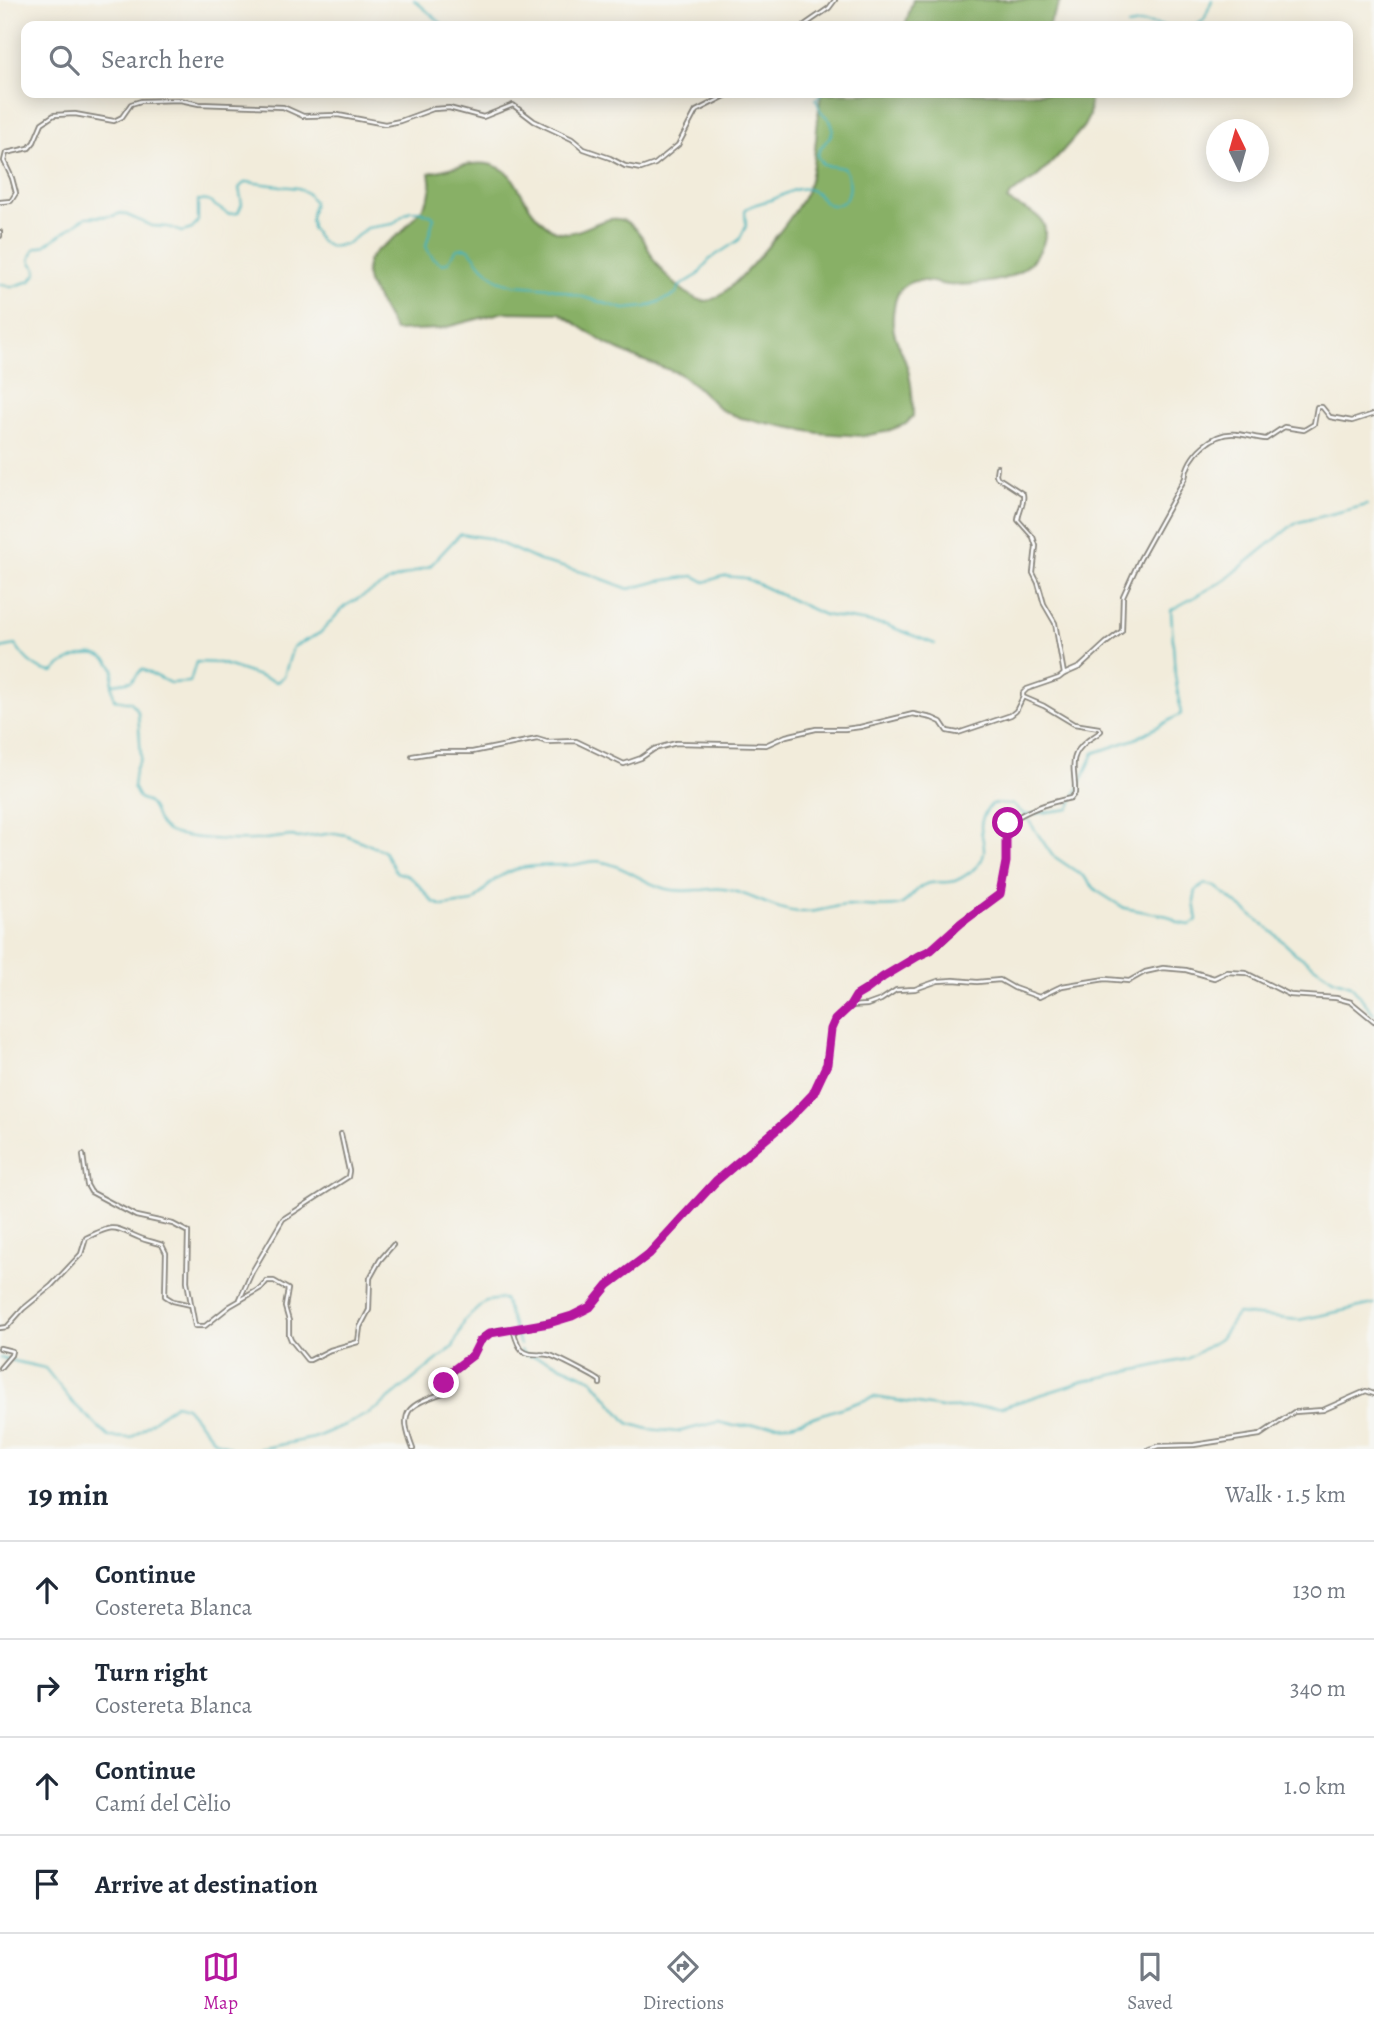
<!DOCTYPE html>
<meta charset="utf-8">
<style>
body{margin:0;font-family:Alegreya,serif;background:#f6f6f7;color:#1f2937}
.compass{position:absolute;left:1206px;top:119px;width:63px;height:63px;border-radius:50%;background:#fff;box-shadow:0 4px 18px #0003;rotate:355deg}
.stop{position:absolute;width:21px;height:21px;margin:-16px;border:5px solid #b5179e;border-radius:50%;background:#fff}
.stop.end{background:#b5179e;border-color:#fff;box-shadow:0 2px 7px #0008}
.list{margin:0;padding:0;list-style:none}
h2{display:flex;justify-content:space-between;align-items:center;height:91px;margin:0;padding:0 28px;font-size:30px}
h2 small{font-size:23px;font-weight:400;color:#747a83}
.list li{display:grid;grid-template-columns:46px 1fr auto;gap:21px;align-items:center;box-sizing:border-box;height:98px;padding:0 28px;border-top:2px solid #e0e1e3}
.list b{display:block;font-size:26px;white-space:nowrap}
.list p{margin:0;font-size:23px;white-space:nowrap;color:#747a83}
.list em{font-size:23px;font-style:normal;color:#747a83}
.icon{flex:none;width:38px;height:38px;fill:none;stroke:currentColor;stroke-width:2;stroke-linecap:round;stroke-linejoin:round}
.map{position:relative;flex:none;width:1374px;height:1449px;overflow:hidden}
.search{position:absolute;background:#fff;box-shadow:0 4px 18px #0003;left:21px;right:21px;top:21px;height:77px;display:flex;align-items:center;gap:18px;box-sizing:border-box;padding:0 24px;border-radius:14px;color:#747a83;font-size:26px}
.sheet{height:483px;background:#fff}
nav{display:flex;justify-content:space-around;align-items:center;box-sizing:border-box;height:98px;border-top:2px solid #e0e1e3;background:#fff;font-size:19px;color:#747a83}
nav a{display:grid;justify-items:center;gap:4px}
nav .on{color:#b5179e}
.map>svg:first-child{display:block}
</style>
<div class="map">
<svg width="1374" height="1449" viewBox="0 0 1374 1449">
<rect width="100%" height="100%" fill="#f6f6f2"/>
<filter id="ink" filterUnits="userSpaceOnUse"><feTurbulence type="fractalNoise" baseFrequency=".0143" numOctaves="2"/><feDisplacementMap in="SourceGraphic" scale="14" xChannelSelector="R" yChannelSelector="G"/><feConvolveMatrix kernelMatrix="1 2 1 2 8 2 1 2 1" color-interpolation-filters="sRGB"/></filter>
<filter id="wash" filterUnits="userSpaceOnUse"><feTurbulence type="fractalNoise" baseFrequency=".00686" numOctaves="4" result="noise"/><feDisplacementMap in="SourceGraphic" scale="28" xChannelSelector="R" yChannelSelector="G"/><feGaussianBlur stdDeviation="1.57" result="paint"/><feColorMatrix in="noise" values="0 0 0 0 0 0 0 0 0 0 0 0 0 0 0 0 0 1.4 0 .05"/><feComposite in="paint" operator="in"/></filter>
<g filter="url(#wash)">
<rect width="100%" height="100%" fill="#f2ecdb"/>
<g fill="#88b066" stroke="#526641" stroke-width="2">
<path d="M913,0H1061L1048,26H905Z"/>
<path d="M821,93H1090L1089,116L1084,126C1070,143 1055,161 1038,176C1028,185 1013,189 1007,200C1021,210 1045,212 1045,232C1045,239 1043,246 1039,252C1022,277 1002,281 974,284C966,284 957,286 948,285C933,283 914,275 902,288C898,292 896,298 895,302C887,337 902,343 909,374C912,387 913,402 913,416L906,424L885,432L863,436L818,433L741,418L721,410L696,386L678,373L636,358L606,344L560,313L504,312L439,329L395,331L368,283L366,272L368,261L375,252L402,232L424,206L429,197L431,186L429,173C456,167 493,152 513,179C521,191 526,204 536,215C541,221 548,228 556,231C583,241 606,205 631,225C643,234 647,247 654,260C663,274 682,292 697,299C705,302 710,301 717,297C739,285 800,211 808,187C817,158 816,123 821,93Z"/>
</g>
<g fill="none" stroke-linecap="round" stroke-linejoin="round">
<g stroke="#43b3bb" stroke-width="2">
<path d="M414,0L445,26"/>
<path d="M1128,26L1145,23L1165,26"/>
<path d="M1195,26L1204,20L1212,0"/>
<path d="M0,284L11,287L30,281L37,273L36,268L32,264L30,260L34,249L44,246L86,217L112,216L122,213L152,226L168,227L182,232L192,229L198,221V200L208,201L228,214L238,213L242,204L239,188L243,184L247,182L298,188L307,193L314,202L311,218L312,228L320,241L331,247L347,244L367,228L393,224L401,217L410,211H420L434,217L426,246C429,255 434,261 443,264L448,262L457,249L465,248L469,249L482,266L498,280L514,285L552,288L624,309L646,307L675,295L680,286L698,275L710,259L739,240L746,226L745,210C754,202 766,203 776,198C788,193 800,184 813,191C822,195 825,208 836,205C853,201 852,180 844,168L823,165L817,156C820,143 836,137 832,125C830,118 824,116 821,111C818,107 818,103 816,99L822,93"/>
<path d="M0,648L16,645C24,658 36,671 53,672C65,660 91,647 107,660C110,662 112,666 114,669L112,685L114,699L131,702L138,711L141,758L135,770L133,787L139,798C160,805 151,820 166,830C179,839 237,841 254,840C267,839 280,837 293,836L298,838L334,833L346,835L384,851L396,872L406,875L415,881L433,902L443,906L473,902C479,896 485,889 491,883C515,862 543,866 572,865C582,864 592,859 603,862C626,866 644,884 666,889C675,891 688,891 698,890C707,890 715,887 724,889C752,893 776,913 805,912C819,912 833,906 847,905C859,905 891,909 900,905C910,901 915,889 924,885C933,880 945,884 955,881C962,878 972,871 977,866C997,845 966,831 992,804H1012L1025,815L1052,855L1083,876L1097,891L1124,908L1168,916L1179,923L1190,925L1197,920L1194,902L1196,890L1205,884L1216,887L1275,934L1295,953L1333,979L1351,985L1374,1014"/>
<path d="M114,684L132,681L142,669L170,683L190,682L196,662L220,663L277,682L284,676L293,647L320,633L345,606L390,581L430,566L460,534L488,538L540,561L589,574L629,589L659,581L694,576L705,582L723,576L745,578L824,615L886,625L935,644"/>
<path d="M1025,815L1069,809L1094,753L1135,739L1181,714L1175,675L1171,610L1225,580L1295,523L1367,505"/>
<path d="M521,1350L523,1354L548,1360L592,1379L628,1423L648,1429L677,1432L718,1422L734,1426L792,1424L874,1397L942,1408L1002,1407L1084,1381L1187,1359L1220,1339L1237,1314L1299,1320L1374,1304"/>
<path d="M0,1358L45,1368L73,1403L109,1437L131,1438L175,1404L186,1407L213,1439L233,1449"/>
<path d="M259,1449L314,1438L354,1421L379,1407L453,1347L465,1320L486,1301L504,1299L520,1345"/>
</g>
</g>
</g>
<g filter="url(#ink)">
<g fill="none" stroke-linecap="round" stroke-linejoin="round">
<g stroke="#87847c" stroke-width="6">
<g id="street">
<path d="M803,26L829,8L835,0"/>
<path d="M0,202L11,201L16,193L12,178L4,161L6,153L29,148L34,142L42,123L54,115L75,114L114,121L122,117L131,104L141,101L180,100L199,104L283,107L303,116L338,115L385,124L400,121L433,109L449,108L483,117L513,105L534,121L572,139L584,149L610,158L625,166L641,169L655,164L678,145L696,111L731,93"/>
<path d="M0,232V236"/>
<path d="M1064,674L1080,667L1106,643L1122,631L1123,596L1140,559L1185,478C1188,455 1213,431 1237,434C1247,435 1256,438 1266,439L1284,427L1304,430L1314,424L1317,407H1322L1330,417L1352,421L1374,414"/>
<path d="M412,756L437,752H472L537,739L547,742L576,741L624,764L641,758L654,749L676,743L766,745L786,736L816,729H845L860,727L913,714L932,718L941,722L947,731L958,733L1011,715L1016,711L1023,697"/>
<path d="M850,1006L856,996L883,977L918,956L931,950L944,940L961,923L1000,894L1006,862V831L1008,823C1029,809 1047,803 1071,798L1075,793C1076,770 1066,758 1087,741C1092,737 1097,735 1101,731L1099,728L1074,724L1044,706L1023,697V693L1027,689L1059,678L1064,674L1055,623L1044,604L1038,583L1033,573L1036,546L1033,537L1018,520C1019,510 1025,504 1023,494L997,477L996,474L997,467"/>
<path d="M83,1155L87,1185L91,1192L136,1216L173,1224L188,1232L187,1281L195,1326H205L230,1306L261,1288L267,1281H274L288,1289L285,1307L289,1321V1335L291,1340L307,1360H310L330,1350L358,1342L360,1327L369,1310L370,1278L380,1260L393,1245"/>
<path d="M240,1299L252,1272L283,1219L348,1177L349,1171L341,1134"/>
<path d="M0,1328L7,1327L23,1309L51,1286L81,1254L86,1238C115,1224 112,1226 140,1238C147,1241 155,1242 162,1245L166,1253L165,1296L173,1301L191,1305"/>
<path d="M513,1329C515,1336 517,1345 522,1350C530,1357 540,1353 549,1355C557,1357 595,1377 600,1381V1384"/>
<path d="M0,1348L12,1351L11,1355L0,1368"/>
<path d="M413,1449C398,1410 407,1406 443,1393L447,1377L473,1355L484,1336L499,1330L520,1329L572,1316L590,1307L608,1285L649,1254L716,1181L788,1119L813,1094L827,1064L831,1029L835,1020L850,1006L867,1005L881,1000L896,990L915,989L938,981L954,980L977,982L1000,980L1014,988L1039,997L1062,986L1105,979L1129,981L1145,972L1163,968L1186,970L1214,978L1227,972L1246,973L1290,995L1336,998L1351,1002L1374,1021"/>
<path d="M1149,1449L1158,1446L1194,1445L1260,1435L1294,1412L1323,1410L1366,1391L1374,1394"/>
</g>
</g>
<use href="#street" stroke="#fff" stroke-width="2.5"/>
</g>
</g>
<g fill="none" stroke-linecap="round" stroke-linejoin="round" filter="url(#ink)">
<path stroke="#b5179e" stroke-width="9" d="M444,1383L448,1374L473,1355L480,1341L490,1333L549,1323L572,1316L590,1307L608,1285L649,1254L716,1181L789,1119L813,1094L827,1064L831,1029L835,1020L850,1006L856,996L866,990L883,977L918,956L931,950L961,923L1000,894L1006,862V831L1008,823"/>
</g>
</svg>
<svg class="compass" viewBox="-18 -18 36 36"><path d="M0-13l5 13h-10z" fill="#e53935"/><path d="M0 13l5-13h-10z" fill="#747a83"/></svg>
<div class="stop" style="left:1008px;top:823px"></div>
<div class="stop end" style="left:444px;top:1383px"></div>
<div class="search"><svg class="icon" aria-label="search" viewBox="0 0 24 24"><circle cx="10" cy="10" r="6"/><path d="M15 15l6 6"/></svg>Search here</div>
</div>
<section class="sheet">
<h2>19 min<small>Walk · 1.5 km</small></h2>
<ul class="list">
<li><svg class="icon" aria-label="ahead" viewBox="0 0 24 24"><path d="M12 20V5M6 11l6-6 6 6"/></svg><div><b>Continue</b><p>Costereta Blanca</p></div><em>130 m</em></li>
<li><svg class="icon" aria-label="right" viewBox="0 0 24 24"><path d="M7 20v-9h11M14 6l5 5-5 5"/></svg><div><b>Turn right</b><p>Costereta Blanca</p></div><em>340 m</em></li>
<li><svg class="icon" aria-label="ahead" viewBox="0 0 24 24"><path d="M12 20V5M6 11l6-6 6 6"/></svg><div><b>Continue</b><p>Camí del Cèlio</p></div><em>1.0 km</em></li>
<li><svg class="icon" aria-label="arrive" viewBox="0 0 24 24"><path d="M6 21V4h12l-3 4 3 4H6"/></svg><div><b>Arrive at destination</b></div></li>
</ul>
</section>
<nav>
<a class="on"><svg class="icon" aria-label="map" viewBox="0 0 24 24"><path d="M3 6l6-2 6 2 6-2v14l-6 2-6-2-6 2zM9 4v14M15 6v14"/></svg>Map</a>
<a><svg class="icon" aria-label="directions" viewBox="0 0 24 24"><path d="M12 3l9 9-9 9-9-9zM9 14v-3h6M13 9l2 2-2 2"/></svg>Directions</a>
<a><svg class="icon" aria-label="saved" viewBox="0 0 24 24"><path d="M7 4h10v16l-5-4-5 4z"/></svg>Saved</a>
</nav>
